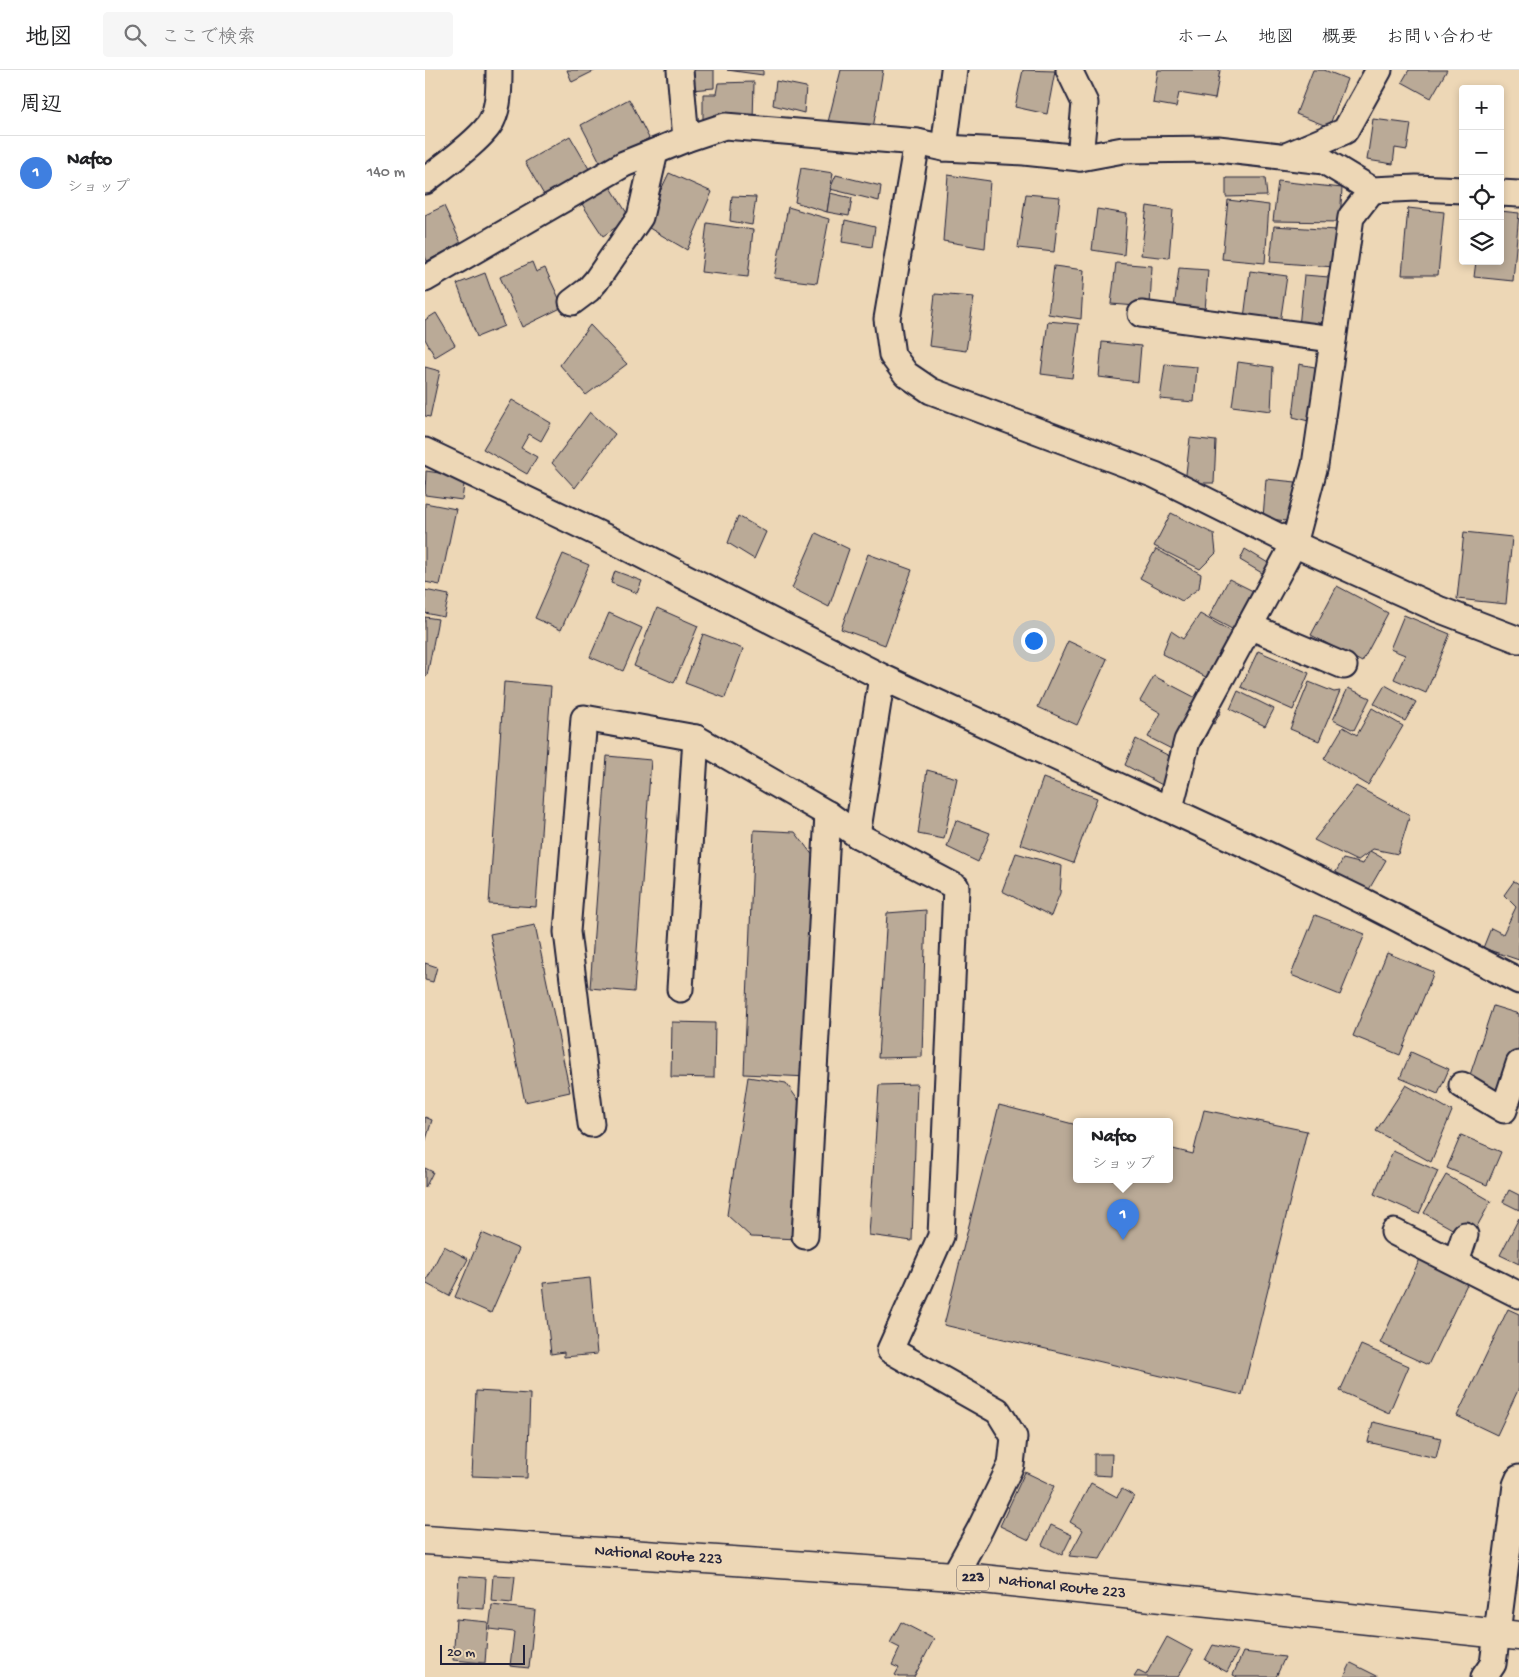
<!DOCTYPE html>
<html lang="ja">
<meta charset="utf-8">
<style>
body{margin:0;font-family:"Gochi Hand","Klee One",sans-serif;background:#f6f6f6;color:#202124}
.controls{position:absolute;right:15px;top:15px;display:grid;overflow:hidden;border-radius:5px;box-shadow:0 2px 8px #0003}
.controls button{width:45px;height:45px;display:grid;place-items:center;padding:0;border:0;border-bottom:1px solid #e0e0e0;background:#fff;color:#202124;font:25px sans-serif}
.scale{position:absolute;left:15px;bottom:12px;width:85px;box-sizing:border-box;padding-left:5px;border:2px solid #22223b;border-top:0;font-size:14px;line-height:18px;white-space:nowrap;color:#22223b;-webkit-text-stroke:4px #edd7b6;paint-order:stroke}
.you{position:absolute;left:608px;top:570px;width:18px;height:18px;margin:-12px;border:4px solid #fff;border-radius:50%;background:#1a73e8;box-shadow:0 0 0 8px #1a73e833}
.badge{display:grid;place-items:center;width:32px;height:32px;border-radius:50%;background:#db2777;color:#fff;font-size:16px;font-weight:700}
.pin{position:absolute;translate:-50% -41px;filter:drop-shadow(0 1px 2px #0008)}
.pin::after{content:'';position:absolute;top:26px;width:18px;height:15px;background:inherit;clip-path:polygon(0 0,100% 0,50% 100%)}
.popup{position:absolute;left:648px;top:1048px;width:100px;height:65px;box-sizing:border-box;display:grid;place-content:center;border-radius:5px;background:#fff;filter:drop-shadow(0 1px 4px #0005);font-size:16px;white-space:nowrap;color:#757577}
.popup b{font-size:19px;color:#202124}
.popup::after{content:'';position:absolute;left:50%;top:100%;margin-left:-10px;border:10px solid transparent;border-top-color:#fff}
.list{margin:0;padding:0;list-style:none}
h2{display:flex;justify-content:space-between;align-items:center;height:65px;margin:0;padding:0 20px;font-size:21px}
h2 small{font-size:16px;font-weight:400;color:#757577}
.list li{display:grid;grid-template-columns:32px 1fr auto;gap:15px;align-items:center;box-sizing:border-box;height:75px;padding:0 20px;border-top:1px solid #e0e0e0}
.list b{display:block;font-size:19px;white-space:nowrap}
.list p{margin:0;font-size:16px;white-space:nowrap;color:#757577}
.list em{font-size:16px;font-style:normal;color:#757577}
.icon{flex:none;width:28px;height:28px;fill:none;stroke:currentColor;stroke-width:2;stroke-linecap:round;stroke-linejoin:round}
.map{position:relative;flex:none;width:1094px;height:1607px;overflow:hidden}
header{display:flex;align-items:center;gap:30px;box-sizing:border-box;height:70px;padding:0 25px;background:#fff;border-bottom:1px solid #e0e0e0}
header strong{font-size:24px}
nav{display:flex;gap:28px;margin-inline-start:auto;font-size:18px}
.search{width:350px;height:45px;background:#f6f6f6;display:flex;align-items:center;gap:12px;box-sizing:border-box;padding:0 18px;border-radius:5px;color:#757577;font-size:19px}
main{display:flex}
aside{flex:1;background:#fff}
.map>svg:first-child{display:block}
</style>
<header>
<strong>地図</strong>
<div class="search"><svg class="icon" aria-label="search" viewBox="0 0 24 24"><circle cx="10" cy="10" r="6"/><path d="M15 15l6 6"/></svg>ここで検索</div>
<nav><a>ホーム</a><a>地図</a><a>概要</a><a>お問い合わせ</a></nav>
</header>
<main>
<aside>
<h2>周辺<small></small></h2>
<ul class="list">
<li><span class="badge" style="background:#3f7fe0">1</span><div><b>Nafco</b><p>ショップ</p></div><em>140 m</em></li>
</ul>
</aside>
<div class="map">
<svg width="1094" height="1607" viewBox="0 0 1094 1607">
<rect width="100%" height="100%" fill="#edd7b6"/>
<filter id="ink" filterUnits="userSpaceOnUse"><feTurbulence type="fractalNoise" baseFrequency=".02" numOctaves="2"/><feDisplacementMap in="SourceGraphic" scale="10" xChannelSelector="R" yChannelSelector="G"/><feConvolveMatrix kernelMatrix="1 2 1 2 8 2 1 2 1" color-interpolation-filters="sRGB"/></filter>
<g filter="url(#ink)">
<g fill="#baaa97" stroke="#22223b">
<path d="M142,0H171L147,12Z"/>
<path d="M266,0H289V18L266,20Z"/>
<path d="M302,0H338V5Z"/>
<path d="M416,0H458L447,64L402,56Z"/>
<path d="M598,0L630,1L622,44L590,37Z"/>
<path d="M733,0H795L790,29L754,23L751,37L728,33Z"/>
<path d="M888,0H899L922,9L904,57L871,44Z"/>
<path d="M984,0H1022L1006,28L977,12Z"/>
<path d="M351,11L381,17L379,43L348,35Z"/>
<path d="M329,12L328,52H278V24H291L293,13Z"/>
<path d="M204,29L224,68L176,94L156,55Z"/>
<path d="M948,49L986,54L982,80L970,78L968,94L942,90Z"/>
<path d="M145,66L167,104L122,130L100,92Z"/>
<path d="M376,98L408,103L402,142L370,132Z"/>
<path d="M244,103L287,122L262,180L219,155Z"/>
<path d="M411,105L456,116L454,131L405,119Z"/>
<path d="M523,105L565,111L560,178L518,171Z"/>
<path d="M801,108H840L842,126L801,127Z"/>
<path d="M853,111L917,118L915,152L848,151Z"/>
<path d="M185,116L205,148L178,166L157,134Z"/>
<path d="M405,123L427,128L424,146L402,142Z"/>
<path d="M601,124L635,127L629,182L593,178Z"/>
<path d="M307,126L331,127L327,155L305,151Z"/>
<path d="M803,130L844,135L840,193L797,189Z"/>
<path d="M19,136L36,173L2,191L0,186V145Z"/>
<path d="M722,136L748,140L744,188L716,185Z"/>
<path d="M363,137L404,149L392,213L349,208Z"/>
<path d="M983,138L1019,142L1013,205H977Z"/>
<path d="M672,139L702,144L699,185L667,180Z"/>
<path d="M1075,141L1094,143L1088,211L1049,207L1051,191H1075Z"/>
<path d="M420,150L450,157L447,177L417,172Z"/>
<path d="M282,153L328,160L323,207L276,202Z"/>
<path d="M849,156L912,160L909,197L845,192Z"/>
<path d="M107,192L111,202L120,198L138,237L97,257L75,207Z"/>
<path d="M691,193L727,196L725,237L686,234Z"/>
<path d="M629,196L659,200L656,249L623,244Z"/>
<path d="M754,198L783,200L780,241L749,238Z"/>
<path d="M825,201L862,206L855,253L819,248Z"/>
<path d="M60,203L79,256L52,267L32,214Z"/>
<path d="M879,205L904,207L899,258L874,257Z"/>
<path d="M510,224L549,227L541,281L504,276Z"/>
<path d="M11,243L30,275L10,287L0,269V250Z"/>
<path d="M623,251L654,254L647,308L616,304Z"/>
<path d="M165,255L202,294L161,325L135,295Z"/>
<path d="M677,272L716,276L713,312L674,307Z"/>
<path d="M813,292L848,297L846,341L807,336Z"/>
<path d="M740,294L772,297L769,332L735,329Z"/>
<path d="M874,294L900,299L891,353L868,347Z"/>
<path d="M0,297L15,301L5,347L0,346Z"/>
<path d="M87,330L126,353L116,371L104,364L96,378L112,387L102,404L58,379Z"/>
<path d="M165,342L190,364L150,418L127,393Z"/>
<path d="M765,368L791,371L789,413H760Z"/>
<path d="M1,401L40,407L37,430L0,425Z"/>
<path d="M841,409L871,412L869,452L838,448Z"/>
<path d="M0,433L31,439L15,515L0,512Z"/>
<path d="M746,443L789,464L791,483L775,499L729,476Z"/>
<path d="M313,446L341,462L329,489L303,473Z"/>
<path d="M1039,462L1087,467L1081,534L1032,529Z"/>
<path d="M391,463L424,479L404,537L367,518Z"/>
<path d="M731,479L776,504L774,518L757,531L715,508Z"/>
<path d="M820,479L848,496L842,506L815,490Z"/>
<path d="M138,484L164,495L136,560L110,548Z"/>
<path d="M443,484L487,500L460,575L416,559Z"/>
<path d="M190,501L217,511L212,523L186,513Z"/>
<path d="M804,509L848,531L828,570L784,547Z"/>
<path d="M912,516L963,543L937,592L886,565Z"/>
<path d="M0,520L24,525L19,547L0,543Z"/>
<path d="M232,538L273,556L249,613L209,596Z"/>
<path d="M184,543L217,558L198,601L165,587Z"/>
<path d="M775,544L811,564L796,615L737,584L746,561L758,569Z"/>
<path d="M979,545L1025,564L1001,623L969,609L980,585L965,579Z"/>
<path d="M0,547L13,549L2,606H0Z"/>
<path d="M278,564L318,579L300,628L260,613Z"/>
<path d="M643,571L682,589L652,655L613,637Z"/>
<path d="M833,581L884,603L868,640L816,617Z"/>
<path d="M729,606L796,641L789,654L772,646L768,654L783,662L768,690L723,667L736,643L715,631Z"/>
<path d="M79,612L126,616L111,837L64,834Z"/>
<path d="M884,612L909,622L915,621L894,671L865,659Z"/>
<path d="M960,615L991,632L980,651L949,634Z"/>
<path d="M923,618L945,628L929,660L908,650Z"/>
<path d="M813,621L849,639L840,656L805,639Z"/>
<path d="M947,638L978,656L943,715L899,689L918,657L932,665Z"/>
<path d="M711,669L766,697L756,725L700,695Z"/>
<path d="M182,686L226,690L209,922L165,918Z"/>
<path d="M502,700L532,708L519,769L493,764Z"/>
<path d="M618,708L672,728L648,793L595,774Z"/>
<path d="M931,716L985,745L973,784L948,779L932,791L889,770Z"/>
<path d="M531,750L565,763L553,792L522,777Z"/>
<path d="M329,760L370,762L392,791L383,1007L319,1004Z"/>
<path d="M945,781L961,790L939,828L907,809L918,789L938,794Z"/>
<path d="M591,783L637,796L635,823L626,846L577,821Z"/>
<path d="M1089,811L1094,814V890L1058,878L1066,858L1078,864L1091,837L1079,825Z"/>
<path d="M501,840L497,987L453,988L462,843Z"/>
<path d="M890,845L940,864L915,925L866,905Z"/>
<path d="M110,855L145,1022L100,1032L65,864Z"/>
<path d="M962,883L1009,902L975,985L928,966Z"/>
<path d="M0,893L12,897L8,912L0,910Z"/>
<path d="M1068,936L1094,944V981L1080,1024L1043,1011Z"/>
<path d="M247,952L290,953L289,1008L246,1007Z"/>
<path d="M986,982L1024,999L1013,1024L975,1008Z"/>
<path d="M323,1007L361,1013L378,1037L374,1169L326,1167L302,1145Z"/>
<path d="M492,1014L487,1171L444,1165L454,1015Z"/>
<path d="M981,1015L1027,1041L1006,1092L951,1061Z"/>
<path d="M574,1035L652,1055V1109H744V1078L768,1084L779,1040L882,1061L817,1325L519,1255Z"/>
<path d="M0,1047L7,1050L0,1073Z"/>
<path d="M1036,1065L1076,1082L1062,1115L1022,1098Z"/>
<path d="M968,1081L1013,1101L994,1144L949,1124Z"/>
<path d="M0,1098L8,1102L0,1118Z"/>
<path d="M1021,1105L1066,1131L1045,1169L999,1143Z"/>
<path d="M1084,1120L1094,1125V1140L1078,1132Z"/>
<path d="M1094,1148V1194L1075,1185Z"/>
<path d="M57,1163L94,1179L66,1243L30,1227Z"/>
<path d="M19,1176L43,1189L24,1226L0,1213Z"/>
<path d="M995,1189L1043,1212L1003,1295L955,1273Z"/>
<path d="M165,1208L172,1284L139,1287V1282L126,1284L118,1213Z"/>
<path d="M1083,1239L1094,1244V1318L1072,1365L1032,1346Z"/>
<path d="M936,1275L984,1296L964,1343L915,1321Z"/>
<path d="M51,1321L105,1324L102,1408L47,1406Z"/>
<path d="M948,1352L1016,1368L1011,1388L943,1372Z"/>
<path d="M669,1384H687L686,1406L669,1405Z"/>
<path d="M600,1402L629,1416L604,1470L575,1456Z"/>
<path d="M666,1413L692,1427L697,1419L709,1426L675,1489L644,1486L658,1460L645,1452Z"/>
<path d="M626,1455L647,1465L637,1485L617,1475Z"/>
<path d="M68,1505L90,1506L87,1533L66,1531Z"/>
<path d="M34,1506L61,1508L59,1539L32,1537Z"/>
<path d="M67,1535L110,1540L104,1598L85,1596L89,1562L64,1559Z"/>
<path d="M31,1549L63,1552L60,1593L28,1590Z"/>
<path d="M476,1552L509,1569L489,1607H474L470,1605L474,1598L467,1595L475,1578L465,1573Z"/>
<path d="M742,1567L768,1581L753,1607H709L713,1601L721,1605Z"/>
<path d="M788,1575L813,1581L802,1602L780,1590Z"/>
<path d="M818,1582L860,1587L851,1607H812L808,1605Z"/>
<path d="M926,1593L954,1607H919Z"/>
</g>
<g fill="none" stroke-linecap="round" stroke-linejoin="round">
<g stroke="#22223b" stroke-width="29">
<g id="street">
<path d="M255,0L261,69"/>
<path d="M644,0L660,33L655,88"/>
<path d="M492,72L462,249L467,285L481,304L506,321L730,405L869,474L1013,539L1094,570"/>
<path d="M519,78L529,0"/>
<path d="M861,86L920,61L954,0"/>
<path d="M0,111C17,97 59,68 67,50C74,36 74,16 74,0"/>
<path d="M1075,123L1094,124"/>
<path d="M0,209L199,94L261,69L300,56L492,72L519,78L599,82L655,88L698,80L793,79L899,91L947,120L991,118L1038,120"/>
<path d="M147,232L163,220L171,211L215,147L230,82"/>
<path d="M716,244L908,269"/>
<path d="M0,381L201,477L457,607L841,784L940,832L1094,911"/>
<path d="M824,556L919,596"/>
<path d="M745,738L762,671L869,474L890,395L926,147L947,120"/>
<path d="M432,765L457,607"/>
<path d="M255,919L271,668"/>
<path d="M1037,1015L1079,1040L1094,994"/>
<path d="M166,1054L142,862L159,648L271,668L403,744L432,765L531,817L516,1166L465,1280L573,1341L589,1367L586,1395L555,1459L529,1506"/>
<path d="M969,1162L1094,1225"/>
<path d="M380,1166L403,744"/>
<path d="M1031,1192L1040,1165"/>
<path d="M1059,1607L1068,1594L1091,1415L1094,1408"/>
</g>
</g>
<g stroke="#22223b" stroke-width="31">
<g id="highway">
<path id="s1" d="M0,1470L529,1506L1094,1566"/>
</g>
</g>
<use href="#street" stroke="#edd7b6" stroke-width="25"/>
<use href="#highway" stroke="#edd7b6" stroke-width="28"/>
</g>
</g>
<g text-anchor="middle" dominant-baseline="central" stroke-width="5" stroke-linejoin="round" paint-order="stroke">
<rect fill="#edd7b6" stroke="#5f5860" stroke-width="1" x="532" y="1495.5" width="32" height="25" rx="4"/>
<g font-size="15" font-weight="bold" fill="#22223b">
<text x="548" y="1508">223</text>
</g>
<g font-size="16" fill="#22223b" stroke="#edd7b6">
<text stroke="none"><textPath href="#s1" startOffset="234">National Route 223</textPath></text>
<text stroke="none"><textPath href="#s1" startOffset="639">National Route 223</textPath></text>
</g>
</g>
</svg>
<div class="controls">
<button>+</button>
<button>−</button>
<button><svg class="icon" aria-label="locate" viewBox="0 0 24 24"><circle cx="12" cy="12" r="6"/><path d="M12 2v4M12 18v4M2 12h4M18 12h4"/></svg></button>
<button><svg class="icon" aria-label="layers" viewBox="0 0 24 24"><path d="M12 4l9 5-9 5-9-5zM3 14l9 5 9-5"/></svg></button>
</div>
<div class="scale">20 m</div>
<div class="you"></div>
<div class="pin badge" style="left:698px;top:1170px;background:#3f7fe0">1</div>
<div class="popup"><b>Nafco</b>ショップ</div>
</div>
</main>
